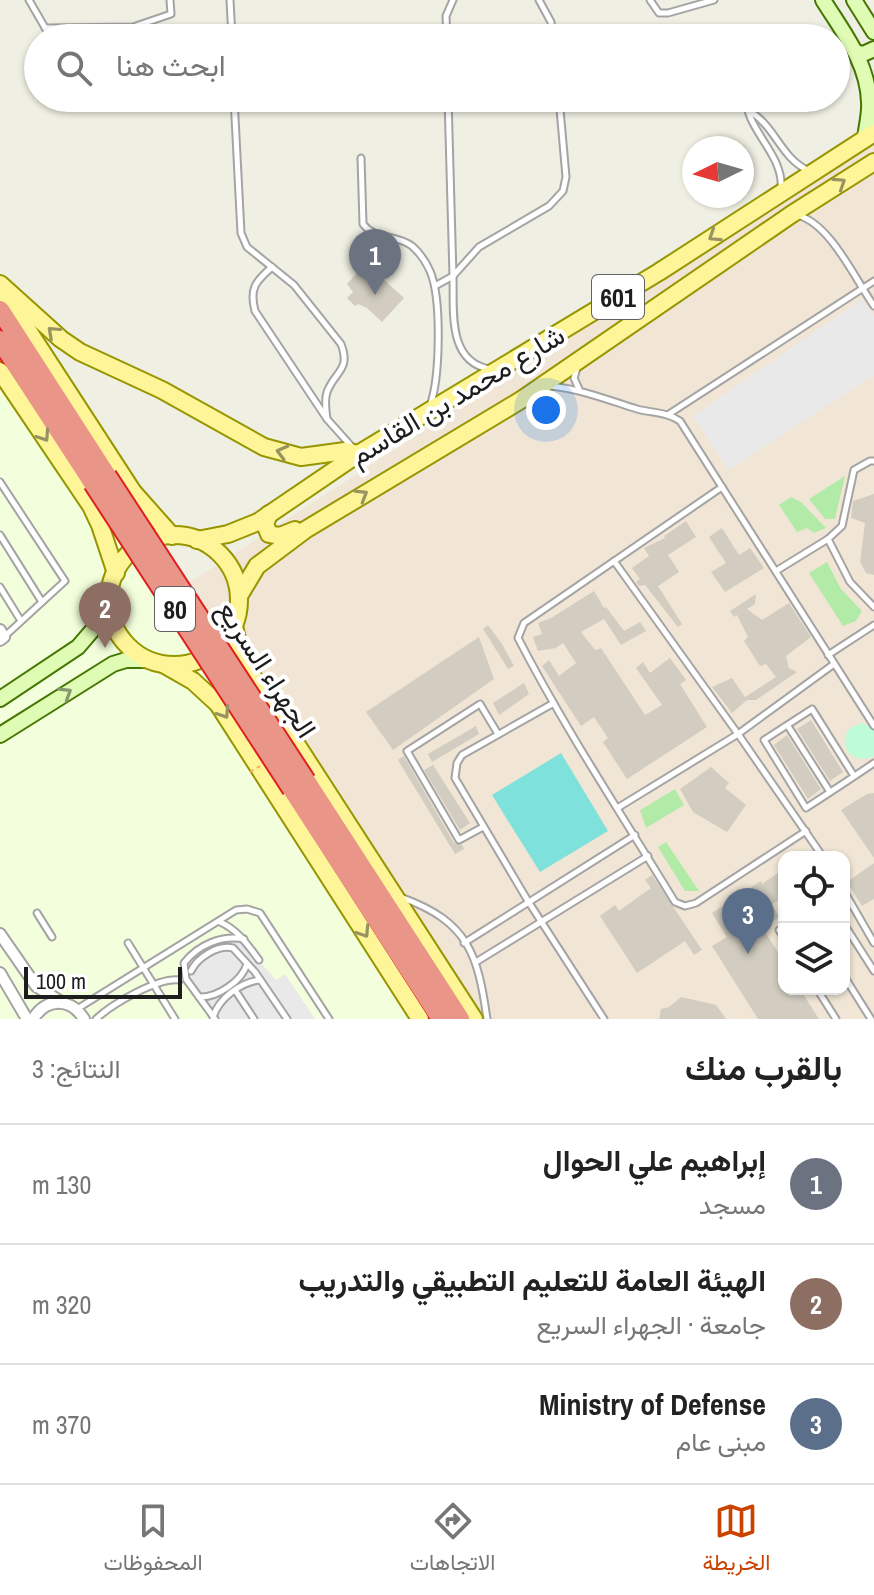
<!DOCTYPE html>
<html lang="ar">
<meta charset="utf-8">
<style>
body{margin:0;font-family:"Archivo Narrow",Vazirmatn,sans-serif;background:#f6f6f6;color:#222;direction:rtl}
.controls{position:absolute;right:24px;bottom:24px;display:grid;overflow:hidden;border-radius:16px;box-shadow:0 2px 6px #0004}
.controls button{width:72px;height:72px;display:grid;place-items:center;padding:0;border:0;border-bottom:2px solid #e0e0e0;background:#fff;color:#222;font:40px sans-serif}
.compass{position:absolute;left:682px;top:136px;width:72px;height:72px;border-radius:50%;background:#fff;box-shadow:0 2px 6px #0004;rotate:265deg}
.scale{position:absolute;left:24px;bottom:20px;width:158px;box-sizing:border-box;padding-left:8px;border:4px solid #1d1d1d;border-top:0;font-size:22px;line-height:28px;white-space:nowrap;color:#1d1d1d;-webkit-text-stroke:6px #fff;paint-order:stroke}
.you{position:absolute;left:546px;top:410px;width:28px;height:28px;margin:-20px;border:6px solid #fff;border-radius:50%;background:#1a73e8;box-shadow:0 0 0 12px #1a73e833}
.badge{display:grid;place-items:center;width:52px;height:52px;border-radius:50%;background:#cb4300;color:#fff;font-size:26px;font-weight:700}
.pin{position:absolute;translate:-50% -66px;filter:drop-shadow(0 2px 4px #0008)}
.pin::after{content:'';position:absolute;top:42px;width:28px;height:24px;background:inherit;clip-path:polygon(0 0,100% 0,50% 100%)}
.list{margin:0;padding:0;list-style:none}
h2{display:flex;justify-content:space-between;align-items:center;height:104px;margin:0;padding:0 32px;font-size:34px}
h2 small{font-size:26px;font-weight:400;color:#767676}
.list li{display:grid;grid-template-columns:52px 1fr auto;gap:24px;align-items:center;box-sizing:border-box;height:120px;padding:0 32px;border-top:2px solid #e0e0e0}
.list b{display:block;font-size:30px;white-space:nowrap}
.list p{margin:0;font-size:26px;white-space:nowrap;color:#767676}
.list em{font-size:26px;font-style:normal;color:#767676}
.icon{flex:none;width:44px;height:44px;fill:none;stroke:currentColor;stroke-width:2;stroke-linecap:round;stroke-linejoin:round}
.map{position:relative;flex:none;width:874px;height:1019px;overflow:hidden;direction:ltr}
.search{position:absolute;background:#fff;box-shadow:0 2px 6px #0004;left:24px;right:24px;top:24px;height:88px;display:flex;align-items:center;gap:20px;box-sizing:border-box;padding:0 28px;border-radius:44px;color:#767676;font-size:30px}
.sheet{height:464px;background:#fff}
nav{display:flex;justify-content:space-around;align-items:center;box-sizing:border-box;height:112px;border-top:2px solid #e0e0e0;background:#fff;font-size:22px;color:#767676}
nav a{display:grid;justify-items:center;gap:4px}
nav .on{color:#cb4300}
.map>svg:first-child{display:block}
</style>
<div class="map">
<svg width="874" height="1019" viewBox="0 0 874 1019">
<rect width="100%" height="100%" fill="#efefe3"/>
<path fill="#f3ffdc" d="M0,318L450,1019H0Z"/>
<path fill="#f1e6d5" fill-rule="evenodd" d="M874,138V1019H450L175,592ZM784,857H844V989H784Z"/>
<g fill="#b2eba7">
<path d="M845,476L835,519H825L809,499Z"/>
<path d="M791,497L801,502L826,528L814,533L807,528L797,532L779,505Z"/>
<path d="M827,562L841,589L862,611L856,621L843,626L809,573Z"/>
<path d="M675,789L684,805L646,828L640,810Z"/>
<path d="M666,842L699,891H685L658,847Z"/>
</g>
<path fill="#befbd7" d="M860,723L874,727V756C854,766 837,748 849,729Z"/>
<path fill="#7ee1db" d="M561,753L608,831L540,872L492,795Z"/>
<g fill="#e9e9e9">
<path d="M862,299L874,315V375L728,470L693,416Z"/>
<path d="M224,939L242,941L276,980L285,974L315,1019H213L184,979L190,959Z"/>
</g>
<g fill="#d2cdc0">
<path d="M363,266L380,283L383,279L404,298L382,322L367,308L358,304L355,306L347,298L353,292L347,284Z"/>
<path d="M874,494V575L866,573L860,562L865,523L851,518L853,501Z"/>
<path d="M686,521L696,537L668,555L679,572L658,586L682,624L678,627L645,585L639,586L636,582L640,579L632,568L649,556L644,548L665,538L664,536Z"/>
<path d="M722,528L739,555L750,548L764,568L725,592L711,572L726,563L709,537Z"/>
<path d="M594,591L604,608L606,607L624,631L640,622L646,631L621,645L604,619L581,632L595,650L601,648L645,715L662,705L636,668L643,662L650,673L670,658L686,680L680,684L707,727L627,779L603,742L608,738L594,717L581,726L542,666L549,660L559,676L576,663L563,643L556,648L538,651L533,637L542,634L538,623L551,618Z"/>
<path d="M756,594L755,604L747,609L762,620L789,603L811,637L786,656L789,668L797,672L756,700H747L732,713L712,687L732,678L745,697L776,677L766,664L760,666L744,641L748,637L737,615L734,617L730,611Z"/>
<path d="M488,625L502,644L514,666L508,669L483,629Z"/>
<path d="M479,637L494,679L393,750L366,712Z"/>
<path d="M524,683L529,694L499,715L493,703Z"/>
<path d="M811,720L843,772L830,781L797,729Z"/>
<path d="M476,726L479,734L432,762L428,754Z"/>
<path d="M787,735L821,789L808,799L774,745Z"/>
<path d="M404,756L454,843L462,845L464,849L455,854L398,760Z"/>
<path d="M433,765L470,823L460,830L424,770Z"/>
<path d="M711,767L729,783L725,788L746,805L727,832L693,812L680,789Z"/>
<path d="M874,793V858L841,810L867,794Z"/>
<path d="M874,863V899L862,906L847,882Z"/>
<path d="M784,869V897L771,905L780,917L762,927L784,962V989H800L819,1019H758L712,946L727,937L712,913L761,881L762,884Z"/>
<path d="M652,875L702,950L694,955L685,941L637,973L600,916L615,905L619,911L651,888L645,880Z"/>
<path d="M681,997L716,1005L726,1019H659L661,1009L669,1007Z"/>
</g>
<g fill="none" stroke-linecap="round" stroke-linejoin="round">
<g stroke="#a4a4a4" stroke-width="9">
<g id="lane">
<path d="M29,0L51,38"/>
<path d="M230,0L232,38"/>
<path d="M539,0L551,22L553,38"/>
<path d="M650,0L659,13H668L714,0"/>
<path d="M45,28L133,27L171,14L170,0"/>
<path d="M447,38L446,16L453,0"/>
<path d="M89,98L92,102L132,98"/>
<path d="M234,98L241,233L247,247L294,285L341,344C351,370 335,371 327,392C324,401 326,410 327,419"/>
<path d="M448,98L453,276L479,247L549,206L563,191L566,177L559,98"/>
<path d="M747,98C744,128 784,154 781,188"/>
<path d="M751,112C775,127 781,157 807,170"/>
<path d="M361,158L363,224C375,240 396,234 412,246C420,253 426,262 430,271C442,299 440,378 430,406"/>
<path d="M797,215C830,223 855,279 874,306"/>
<path d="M272,267C256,281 249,288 255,311L327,419L352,447"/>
<path d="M435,286L453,276C454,310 447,361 489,369"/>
<path d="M577,368L574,378L579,389"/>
<path d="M550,386C581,389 608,400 637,409C652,413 667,412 680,421L874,726"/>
<path d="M669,414L874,281"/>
<path d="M0,482L65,581L5,636"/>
<path d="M722,487L524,623L518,638C565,729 622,815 675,902L685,906L696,903L806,831"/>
<path d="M0,535L42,602"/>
<path d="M828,539L850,582L874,607"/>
<path d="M614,561L738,734L823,857"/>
<path d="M776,571L828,539L842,526L854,470L870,461H874"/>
<path d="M0,587L21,621"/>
<path d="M828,655L874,625"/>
<path d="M552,704L462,755L457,763L455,778L528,901L604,1019"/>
<path d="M788,726L830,792"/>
<path d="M854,776L812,709L764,740L806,808C829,793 852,778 874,763"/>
<path d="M619,807L738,734L834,664"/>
<path d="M483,827L459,840L407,751L480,704L498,734"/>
<path d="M844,891L874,943"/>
<path d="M403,898C468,922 478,954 487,1019"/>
<path d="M37,913L52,937"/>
<path d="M220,922C238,930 247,944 259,960"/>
<path d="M844,924L874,971"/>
<path d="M779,930L784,938"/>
<path d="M128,943L175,1019"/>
<path d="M464,943L635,835"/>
<path d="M476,962L648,856"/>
<path d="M191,971C197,958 218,944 233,948L255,972L287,1019"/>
<path d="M844,976L871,1019"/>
<path d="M817,989L836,1019"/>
<path d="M235,990L254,1019"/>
<path d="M199,997C217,998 242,981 247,964"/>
<path d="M77,1009L236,910L247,909L260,913L329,1019"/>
<path d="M213,1017C219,998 240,983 259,980"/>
<path d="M96,1019C112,1004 158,977 180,980"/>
<path d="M215,1019L186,979L184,963C198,945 221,935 244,939"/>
</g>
</g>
<g stroke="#a4a4a4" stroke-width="14">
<g id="street">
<path d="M0,630L4,637L0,640"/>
<path d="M0,934L36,986L61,1002"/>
<path d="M0,973L27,1019"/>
<path d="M33,1019C47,997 71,998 84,1019"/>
</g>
</g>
<g stroke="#447702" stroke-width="18">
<g id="secondary">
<path d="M823,0C843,32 868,63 869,102C870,114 866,127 865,139"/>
<path d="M854,0L874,32"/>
<path d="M855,52L863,54L874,49"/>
<path d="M0,699L78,647L96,626L110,596"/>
<path d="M0,735L113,664L126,660H148"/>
</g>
</g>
<g stroke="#979600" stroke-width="20">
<g id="primary">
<path d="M0,284L61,339L80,352L162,390L264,447L301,457L345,451L358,454"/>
<path d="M7,298L133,492L172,536"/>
<path d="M0,371L91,506L100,525L116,573"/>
<path d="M269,514L265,524L269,534L280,536L295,530"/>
<circle cx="174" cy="600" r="65"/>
<path d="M197,540L228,534L258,522L358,454L659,272L874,133"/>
<path d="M239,596L257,566L305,530L521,400L792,214L874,162"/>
<path d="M234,626L242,660L474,1019"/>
<path d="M165,665L193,681L218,704L420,1019"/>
</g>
</g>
<g stroke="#de1f21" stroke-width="22">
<g id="highway">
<path d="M0,310L107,476"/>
<path d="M0,340L93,483"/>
<path d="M306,781L460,1019"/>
<path d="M292,789L441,1019"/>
</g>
</g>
<use href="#lane" stroke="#fff" stroke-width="5"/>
<use href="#street" stroke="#fff" stroke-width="10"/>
<use href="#secondary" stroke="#e0fbb4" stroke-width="14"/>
<use href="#primary" stroke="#fef498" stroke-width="16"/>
<use href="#highway" stroke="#e99688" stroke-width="18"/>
<g stroke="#de1f21" stroke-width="22" stroke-linecap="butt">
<g id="highway-bridge">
<path d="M107,476L306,781"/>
<path d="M93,483L292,789"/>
</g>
</g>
<path stroke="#fea765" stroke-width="2" stroke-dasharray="4 4" stroke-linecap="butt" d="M250,772L260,766"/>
<use href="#highway-bridge" stroke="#e99688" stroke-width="18"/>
</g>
<defs><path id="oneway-chevron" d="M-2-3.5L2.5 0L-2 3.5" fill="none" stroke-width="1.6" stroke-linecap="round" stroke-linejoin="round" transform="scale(2)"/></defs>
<g stroke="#999361">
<use href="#oneway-chevron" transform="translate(840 183) rotate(-33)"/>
<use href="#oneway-chevron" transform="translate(714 236) rotate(147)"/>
<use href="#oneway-chevron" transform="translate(53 332) rotate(-138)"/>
<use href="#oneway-chevron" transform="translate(44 436) rotate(56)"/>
<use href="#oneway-chevron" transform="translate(282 452) rotate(-165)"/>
<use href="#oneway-chevron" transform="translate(362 495) rotate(-31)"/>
<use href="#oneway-chevron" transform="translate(224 713) rotate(56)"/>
<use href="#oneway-chevron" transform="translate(364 932) rotate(57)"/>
</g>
<use stroke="#889770" href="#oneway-chevron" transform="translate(66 693) rotate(-32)"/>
<g text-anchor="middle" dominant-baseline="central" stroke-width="8" stroke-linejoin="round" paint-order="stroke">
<g fill="#fff" stroke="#616161" stroke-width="2">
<rect x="592" y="275" width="52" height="44" rx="6"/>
<rect x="155" y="587" width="40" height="44" rx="6"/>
</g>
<g font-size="26" font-weight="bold" fill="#1d1d1d">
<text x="618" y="297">601</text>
<text x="175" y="609">80</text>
</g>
<g font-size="28" fill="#1d1d1d" stroke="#fff">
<text transform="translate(457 395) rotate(-31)">شارع محمد بن القاسم</text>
<text transform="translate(267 669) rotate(57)">الجهراء السريع</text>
</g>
</g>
</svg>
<div class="controls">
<button><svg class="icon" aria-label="locate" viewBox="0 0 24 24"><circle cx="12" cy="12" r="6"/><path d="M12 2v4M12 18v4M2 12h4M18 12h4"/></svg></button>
<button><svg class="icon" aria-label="layers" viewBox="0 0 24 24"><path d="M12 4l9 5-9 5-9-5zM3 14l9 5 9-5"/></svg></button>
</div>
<svg class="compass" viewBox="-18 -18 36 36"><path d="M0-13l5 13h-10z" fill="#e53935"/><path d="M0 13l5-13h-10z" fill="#767676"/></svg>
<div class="scale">100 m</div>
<div class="you"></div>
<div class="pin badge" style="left:375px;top:295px;background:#6b7280">1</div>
<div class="pin badge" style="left:105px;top:648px;background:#8d6e63">2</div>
<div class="pin badge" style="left:748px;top:954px;background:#5c6f8a">3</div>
<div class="search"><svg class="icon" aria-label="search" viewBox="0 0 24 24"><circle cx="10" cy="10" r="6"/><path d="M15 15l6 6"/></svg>ابحث هنا</div>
</div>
<section class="sheet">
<h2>بالقرب منك<small>النتائج: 3</small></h2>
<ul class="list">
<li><span class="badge" style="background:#6b7280">1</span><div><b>إبراهيم علي الحوال</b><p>مسجد</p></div><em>130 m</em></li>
<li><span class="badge" style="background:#8d6e63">2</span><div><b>الهيئة العامة للتعليم التطبيقي والتدريب</b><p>جامعة · الجهراء السريع</p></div><em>320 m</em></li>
<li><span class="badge" style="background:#5c6f8a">3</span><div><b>Ministry of Defense</b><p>مبنى عام</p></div><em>370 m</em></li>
</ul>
</section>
<nav>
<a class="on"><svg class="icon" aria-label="map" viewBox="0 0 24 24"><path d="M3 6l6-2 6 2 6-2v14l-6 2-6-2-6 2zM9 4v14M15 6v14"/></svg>الخريطة</a>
<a><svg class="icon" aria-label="directions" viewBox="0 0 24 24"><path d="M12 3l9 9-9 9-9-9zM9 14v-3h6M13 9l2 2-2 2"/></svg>الاتجاهات</a>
<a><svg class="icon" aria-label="saved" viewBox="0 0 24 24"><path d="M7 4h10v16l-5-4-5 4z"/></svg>المحفوظات</a>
</nav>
